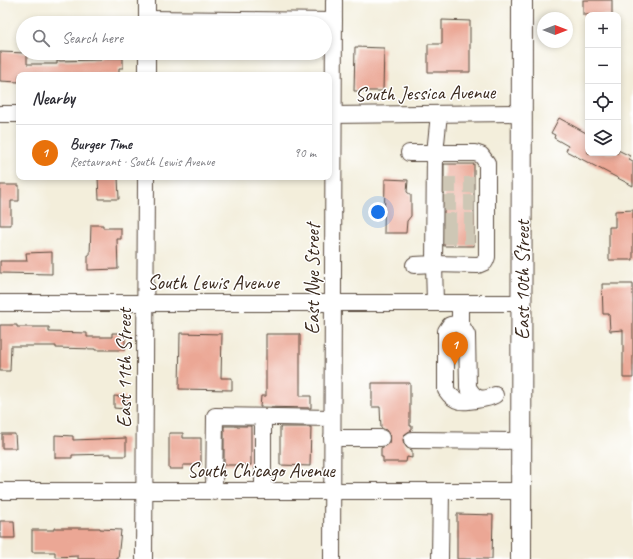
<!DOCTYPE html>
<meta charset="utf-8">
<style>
body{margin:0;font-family:Caveat,sans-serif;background:#f2f2f3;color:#2b2b33}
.controls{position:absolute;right:12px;top:12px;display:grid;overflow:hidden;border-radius:8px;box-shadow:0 2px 6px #0003}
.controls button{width:36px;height:36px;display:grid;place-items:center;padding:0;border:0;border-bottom:1px solid #e1e1e2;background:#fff;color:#2b2b33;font:20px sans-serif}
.compass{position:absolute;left:537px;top:12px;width:36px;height:36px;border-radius:50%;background:#fff;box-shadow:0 2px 6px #0003;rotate:90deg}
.you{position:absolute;left:378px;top:212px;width:14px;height:14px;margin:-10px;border:3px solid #fff;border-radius:50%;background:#1a73e8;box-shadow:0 0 0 6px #1a73e833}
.badge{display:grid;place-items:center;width:26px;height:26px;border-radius:50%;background:#b45309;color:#fff;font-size:13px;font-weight:700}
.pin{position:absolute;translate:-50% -33px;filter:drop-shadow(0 1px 2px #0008)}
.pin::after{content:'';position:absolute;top:21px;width:14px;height:12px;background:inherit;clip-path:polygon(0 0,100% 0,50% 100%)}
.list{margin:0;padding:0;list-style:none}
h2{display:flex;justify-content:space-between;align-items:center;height:52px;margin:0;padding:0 16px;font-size:17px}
h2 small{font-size:13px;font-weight:400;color:#7c7c81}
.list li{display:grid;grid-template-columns:26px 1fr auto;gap:12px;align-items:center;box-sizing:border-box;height:56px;padding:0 16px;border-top:1px solid #e1e1e2}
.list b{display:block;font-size:15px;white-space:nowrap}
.list p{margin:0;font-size:13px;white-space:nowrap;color:#7c7c81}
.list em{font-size:13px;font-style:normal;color:#7c7c81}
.icon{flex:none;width:22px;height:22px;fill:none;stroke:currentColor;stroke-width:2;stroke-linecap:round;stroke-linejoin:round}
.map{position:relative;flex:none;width:633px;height:559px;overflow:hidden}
.search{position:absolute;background:#fff;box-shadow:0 2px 6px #0003;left:16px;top:16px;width:316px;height:44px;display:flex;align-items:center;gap:10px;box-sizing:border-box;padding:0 14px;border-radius:22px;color:#7c7c81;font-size:15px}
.panel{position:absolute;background:#fff;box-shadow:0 2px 6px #0003;left:16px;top:72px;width:316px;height:108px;border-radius:8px}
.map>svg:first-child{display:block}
</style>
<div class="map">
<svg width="633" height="559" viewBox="0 0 633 559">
<rect width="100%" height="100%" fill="#fff"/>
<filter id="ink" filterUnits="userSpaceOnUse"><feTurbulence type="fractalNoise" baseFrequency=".025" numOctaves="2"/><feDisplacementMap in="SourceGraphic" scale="8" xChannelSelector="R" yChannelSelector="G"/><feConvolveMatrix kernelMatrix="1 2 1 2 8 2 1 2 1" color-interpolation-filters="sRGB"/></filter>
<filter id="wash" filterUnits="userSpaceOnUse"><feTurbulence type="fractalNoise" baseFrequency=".012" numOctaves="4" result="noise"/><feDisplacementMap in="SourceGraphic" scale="16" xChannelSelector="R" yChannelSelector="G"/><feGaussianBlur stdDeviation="0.9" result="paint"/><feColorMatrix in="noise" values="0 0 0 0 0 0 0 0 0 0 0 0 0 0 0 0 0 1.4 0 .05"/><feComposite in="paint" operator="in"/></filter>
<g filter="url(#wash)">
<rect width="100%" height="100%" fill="#f3eedb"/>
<g id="blocks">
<g fill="#eba795">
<rect x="583" y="0" width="29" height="15"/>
<path d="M442,20L470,21V72H428V44H442Z"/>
<path d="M355,47L384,48L383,91H354Z"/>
<path d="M0,52L27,53V64H57V61L101,60V58H123V68H119V75H19V82L0,81Z"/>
<path d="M559,118L588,134V153H618V150L630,156L629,159L633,161V186L566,151L568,146L554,138L555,135L551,133Z"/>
<rect x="444" y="164" width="30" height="82"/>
<path d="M98,177H118L119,199H99Z"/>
<path d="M385,179L408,180L407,192L411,195V216L407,221L406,233H384Z"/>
<path d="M0,185H19V201H11V225H0Z"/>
<path d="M633,210V260H609V227H615V211Z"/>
<path d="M91,225H103V228H121V239H117L118,269L88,270V255H90Z"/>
<path d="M52,252V274L0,273V261H27L26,253Z"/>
<path d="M602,284H633V378H623V330L610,331L609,314H603Z"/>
<path d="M0,325H17V327H49V332L87,333V337H112V333H125V350H95V349L56,348V346H11L10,371H0Z"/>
<path d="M180,333L222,334L221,378H232V390L179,389Z"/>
<path d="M266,334H300V396H311V408L260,407L261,396H266Z"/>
<path d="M372,383H410V426H412V430L408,432L404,435L403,440L404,444L407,448L412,450V458L407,457L406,462H383V457H381V448L385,446L389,443L390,438L389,434L386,430L381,428L380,407H372Z"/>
<path d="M114,396L126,397V409L114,408Z"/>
<rect x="224" y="426" width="27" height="39"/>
<path d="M280,427H311L310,466L280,465Z"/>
<path d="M169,433H183V438H201V465H183V469H169Z"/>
<path d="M2,434H15L16,448H2Z"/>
<path d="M55,435L73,436V440L126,438V456H111V454L72,455V458H55Z"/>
<path d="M457,514L493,515L492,559H457Z"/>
<path d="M0,521H14L15,538H0Z"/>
<path d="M54,528H100V529L121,530L118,559H78V556L55,557V552H32V530H54Z"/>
</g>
</g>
</g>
<g filter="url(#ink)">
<use href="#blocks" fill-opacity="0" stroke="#57473a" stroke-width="1"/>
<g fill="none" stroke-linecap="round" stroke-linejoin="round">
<g stroke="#cec7b5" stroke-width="16" stroke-dasharray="16 8" stroke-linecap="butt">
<path d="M440,185H474"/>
<path d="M440,203H474"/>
<path d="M440,221H474"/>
<path d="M440,236H474"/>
</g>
<g stroke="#57473a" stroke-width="18">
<g id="minor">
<path d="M147,0V23"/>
<path d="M147,19L334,21"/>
<path d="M147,75V53"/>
<path d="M0,114H19"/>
<path d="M329,115L522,113"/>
<path d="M409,153H435L434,264L414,265"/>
<path d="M0,303H522"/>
<path d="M435,303L434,264L478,265L485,262L487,257V163L481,155L475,153H435L439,114"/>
<path d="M460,303V323L467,335L468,387C475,400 483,401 495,395"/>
<path d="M460,323L450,325L446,331V390C456,405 465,402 482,399"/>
<path d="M263,417V491"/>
<path d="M332,438H381"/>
<path d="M412,440L521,441"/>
<path d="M0,491H521"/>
<path d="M214,492L215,416L332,418"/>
<path d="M144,559L146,177"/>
<path d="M332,559L334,0"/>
<path d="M440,559L441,491"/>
</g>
</g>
<g stroke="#57473a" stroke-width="22">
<path id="major" d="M521,559L522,0"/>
</g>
<use href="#minor" stroke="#fff" stroke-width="16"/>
<use href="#major" stroke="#fff" stroke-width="20"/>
</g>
</g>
<g text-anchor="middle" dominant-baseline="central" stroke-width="3" stroke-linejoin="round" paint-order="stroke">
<g font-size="20" fill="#3b2a1e" stroke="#fff">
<text transform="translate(425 93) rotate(-1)">South Jessica Avenue</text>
<text transform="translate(312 279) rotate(-90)">East Nye Street</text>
<text transform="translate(522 280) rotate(-90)">East 10th Street</text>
<text x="213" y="282">South Lewis Avenue</text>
<text transform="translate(124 368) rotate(-90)">East 11th Street</text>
<text x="261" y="470">South Chicago Avenue</text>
</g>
</g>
</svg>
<div class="controls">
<button>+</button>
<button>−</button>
<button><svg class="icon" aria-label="locate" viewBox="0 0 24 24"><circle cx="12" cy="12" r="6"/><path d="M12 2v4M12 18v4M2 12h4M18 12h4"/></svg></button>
<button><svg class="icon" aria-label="layers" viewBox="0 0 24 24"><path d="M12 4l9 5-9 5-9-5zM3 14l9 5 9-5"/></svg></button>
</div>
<svg class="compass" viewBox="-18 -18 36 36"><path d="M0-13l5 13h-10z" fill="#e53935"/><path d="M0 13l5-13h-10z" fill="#7c7c81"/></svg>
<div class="you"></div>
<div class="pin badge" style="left:455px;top:365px;background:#e8710a">1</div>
<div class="search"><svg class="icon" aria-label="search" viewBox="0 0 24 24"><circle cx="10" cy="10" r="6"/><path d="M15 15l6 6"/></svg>Search here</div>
<section class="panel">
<h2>Nearby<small></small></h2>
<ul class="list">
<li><span class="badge" style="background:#e8710a">1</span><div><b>Burger Time</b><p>Restaurant · South Lewis Avenue</p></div><em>90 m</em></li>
</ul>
</section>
</div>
